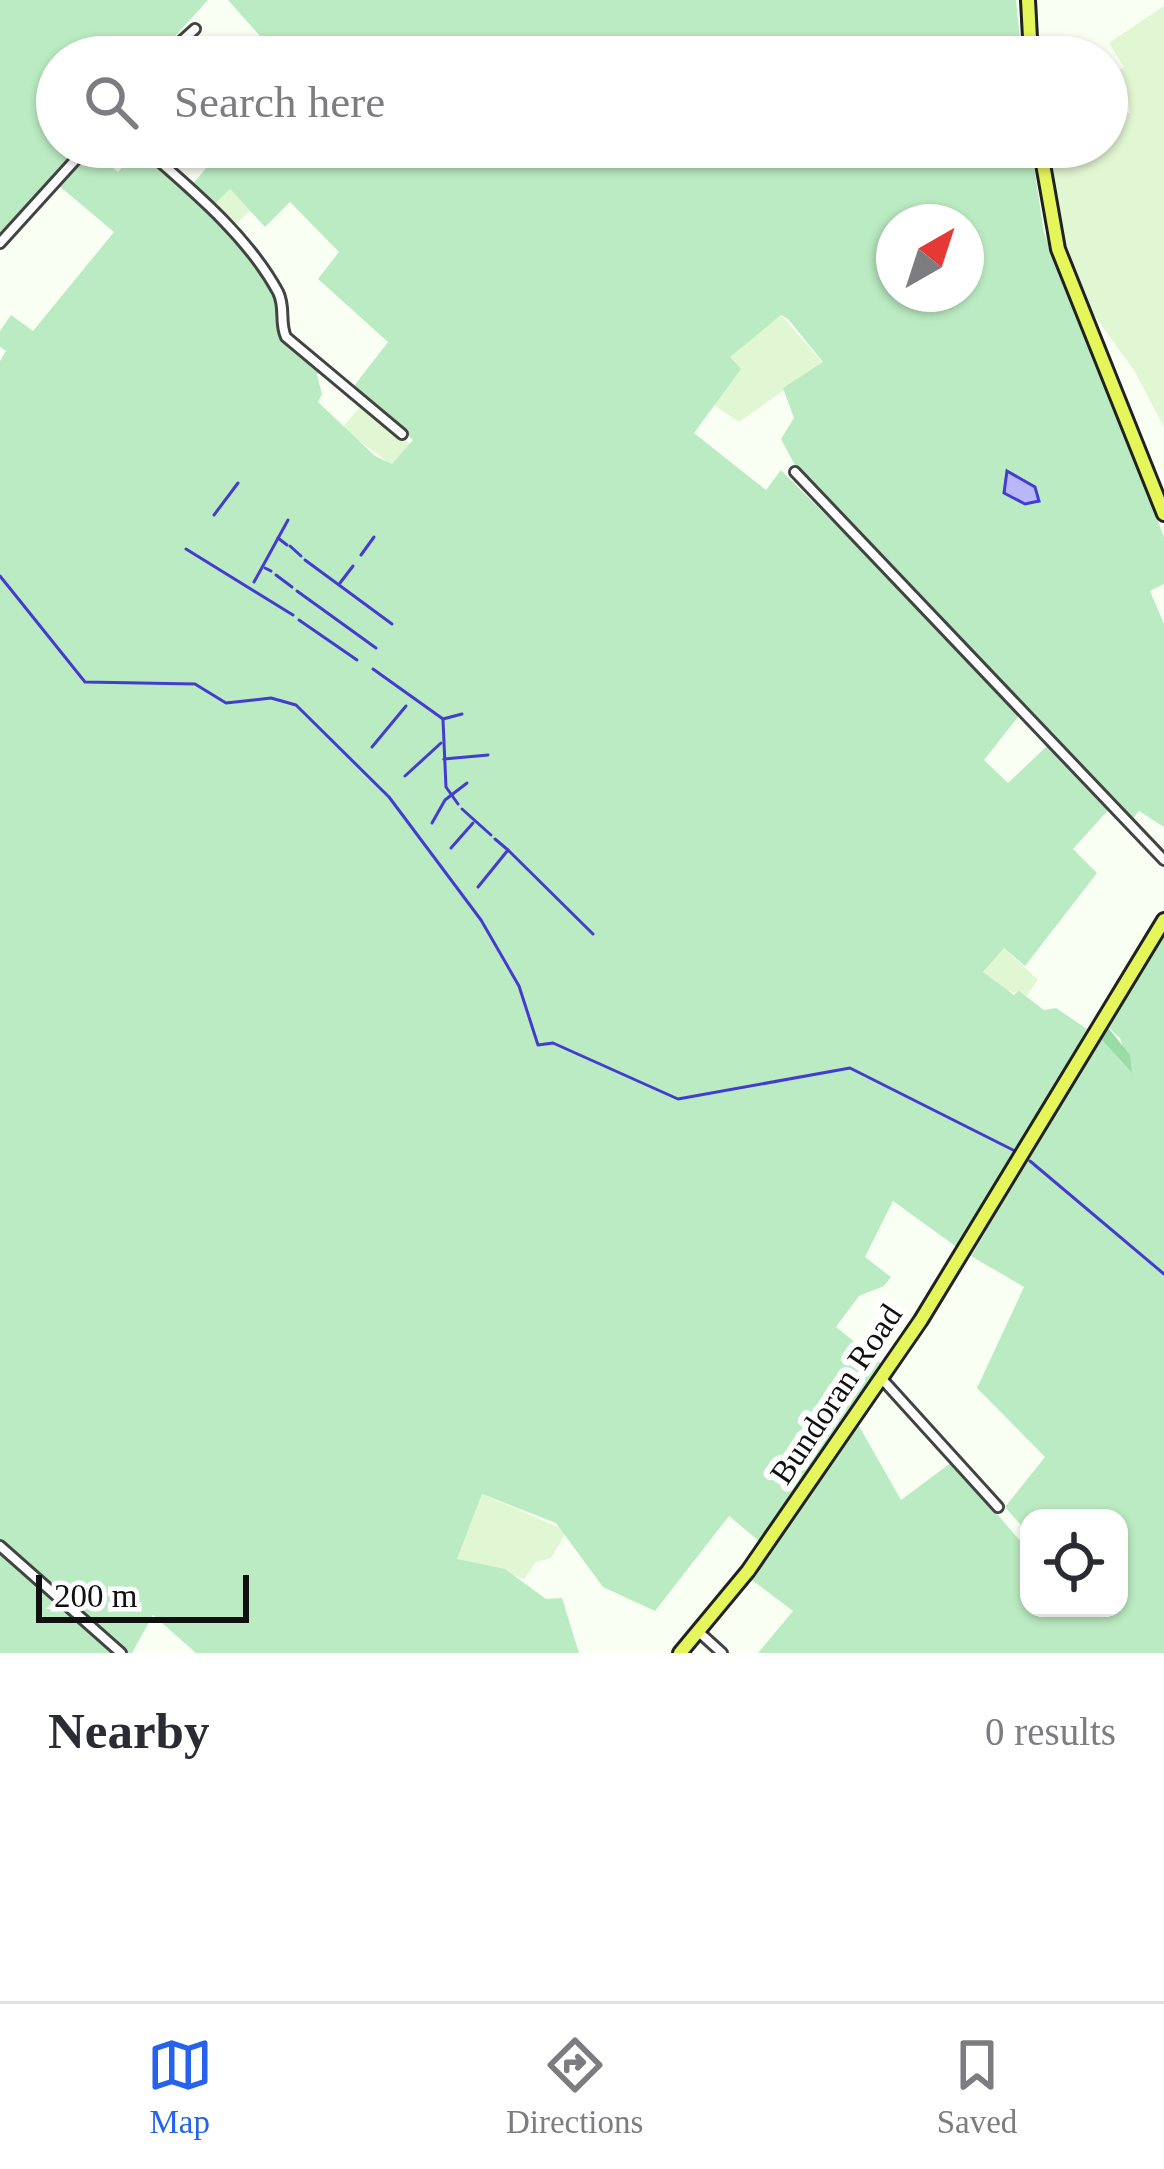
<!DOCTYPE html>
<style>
body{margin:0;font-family:"Times New Roman",serif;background:#f7f7f7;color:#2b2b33}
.controls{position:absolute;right:36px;bottom:36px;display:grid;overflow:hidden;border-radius:24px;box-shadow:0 3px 9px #0004}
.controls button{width:108px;height:108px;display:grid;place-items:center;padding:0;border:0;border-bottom:3px solid #e1e1e2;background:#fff;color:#2b2b33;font:60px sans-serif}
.compass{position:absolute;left:876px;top:204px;width:108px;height:108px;border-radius:50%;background:#fff;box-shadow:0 3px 9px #0004;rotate:39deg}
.scale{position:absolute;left:36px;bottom:30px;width:213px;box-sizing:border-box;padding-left:12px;border:6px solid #101010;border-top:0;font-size:33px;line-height:42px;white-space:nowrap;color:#101010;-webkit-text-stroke:9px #fff;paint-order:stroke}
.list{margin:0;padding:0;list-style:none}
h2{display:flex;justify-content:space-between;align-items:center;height:156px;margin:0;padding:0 48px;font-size:51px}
h2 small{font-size:39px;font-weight:400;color:#7c7c81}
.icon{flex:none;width:66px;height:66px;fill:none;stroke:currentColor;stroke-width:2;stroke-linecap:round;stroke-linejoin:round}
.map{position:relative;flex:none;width:1164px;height:1653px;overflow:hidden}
.search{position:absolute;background:#fff;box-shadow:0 3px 9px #0004;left:36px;right:36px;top:36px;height:132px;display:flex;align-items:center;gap:30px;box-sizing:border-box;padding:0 42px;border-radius:66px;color:#7c7c81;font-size:45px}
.sheet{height:348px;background:#fff}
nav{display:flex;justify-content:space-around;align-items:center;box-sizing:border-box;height:168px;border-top:3px solid #e1e1e2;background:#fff;font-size:33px;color:#7c7c81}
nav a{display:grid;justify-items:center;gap:6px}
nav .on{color:#2563eb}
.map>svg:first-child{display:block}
</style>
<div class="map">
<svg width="1164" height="1653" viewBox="0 0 1164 1653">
<rect width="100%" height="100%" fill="#f9fff3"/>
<g fill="#e1f6d2">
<path d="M1164,6V427L1135,372L1092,312L1062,233L1050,147H1107V118L1130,113L1128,99L1107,102V78L1124,67L1109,43Z"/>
<path d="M229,188L250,211L233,227L212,206Z"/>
<path d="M781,315L823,363L739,422L714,405L740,369L729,357Z"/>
<path d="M364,402L411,445L392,465L342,428Z"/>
<path d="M1004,948L1038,980L1026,996L996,987L983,972Z"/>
<path d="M482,1494L567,1531L551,1558L536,1562L524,1579L457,1559Z"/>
</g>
<g fill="#bbebc2" fill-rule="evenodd">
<path d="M0,0H208L156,57H57V147H81L0,238Z"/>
<path d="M228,0H1016L1022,57H244L260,36Z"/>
<path d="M140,147C175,179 269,260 280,305C281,313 279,325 280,334L322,369L317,375L322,394L318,402L375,456L392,464L413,440L354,386L388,342L318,279L339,252L290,202L265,227L230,189L212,206L193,184L223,147H1031L1044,233L1164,537V584L1150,591L1164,624V827L1139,811L1131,821L798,471L781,439L794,418L783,388L823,362L788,319L781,315L730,357L741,369L694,433L766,490L781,470L1022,712L984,760L1008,783L1050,743L1110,808L1073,849L1097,873L1025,966L1004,948L983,972L1014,995L1019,991L1044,1010L1056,1008L1087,1029L958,1248L893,1201L865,1257L891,1277L884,1286L859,1296L836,1327L882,1364L759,1541L729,1516L655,1611L603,1587L556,1523L482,1494L457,1559L505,1569L546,1599L562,1598L579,1653H196L153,1615L132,1653H126L0,1542V361L6,351L0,347V331L11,315L33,331L114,232L58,185L89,149L118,172ZM894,222H966V294H894Z"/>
<path d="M1164,930V1653H758L793,1611L752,1580L859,1426L901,1500L952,1462L1029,1551V1608H1119V1518H1029V1534L1005,1507L1045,1457L977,1388L1024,1287L971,1256L1100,1038L1130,1071L1120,1038L1106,1025Z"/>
<path d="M0,1552L2,1556L113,1653H0Z"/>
</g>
<path fill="#9adca7" d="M1106,1025L1130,1055L1132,1073L1100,1038Z"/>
<path fill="#b9b7f7" stroke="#443ccf" stroke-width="3" d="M1007,471L1035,487L1039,501L1025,504L1004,493Z"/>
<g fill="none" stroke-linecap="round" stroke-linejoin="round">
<g stroke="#443ccf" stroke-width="3">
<path d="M214,515L238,483"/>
<path d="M278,538L287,545"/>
<path d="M290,546L301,556"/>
<path d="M186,549L293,615"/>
<path d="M361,555L374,537"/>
<path d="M305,560L392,624"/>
<path d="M265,568L271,571"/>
<path d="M276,575L292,587"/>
<path d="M0,576L85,682L195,684L226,703L271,698L296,705L389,797L481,920L519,986L538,1045L553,1043L678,1099L850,1068L1013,1150"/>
<path d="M254,582L288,520"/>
<path d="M340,583L353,566"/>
<path d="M297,591L376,648"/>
<path d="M299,620L357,660"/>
<path d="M373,669L443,719L462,714"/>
<path d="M443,720L446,787L458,804"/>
<path d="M372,747L406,706"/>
<path d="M444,759L488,755"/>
<path d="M405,776L441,743"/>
<path d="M462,809L491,835"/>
<path d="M432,823L445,800L467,783"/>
<path d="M451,848L473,823"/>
<path d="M508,850L593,934"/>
<path d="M478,887L508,850L495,839"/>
<path d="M1030,1161L1164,1274"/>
</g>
<g stroke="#434343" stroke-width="14">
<g id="minor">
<path d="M164,57L195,29"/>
<path d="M143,147C191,189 247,235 278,292C286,308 279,322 286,337L402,434"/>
<path d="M0,243L87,147"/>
<path d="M795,472L1164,860"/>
<path d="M882,1379L998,1507"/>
<path d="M0,1546L121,1653"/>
<path d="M700,1633L722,1653"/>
</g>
</g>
<g stroke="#212121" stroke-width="18">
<g id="highway">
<path d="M1028,0L1031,57"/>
<path d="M1040,147L1058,249L1164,514"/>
<path d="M680,1653L748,1571L921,1320L1164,920"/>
</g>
</g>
<use href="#minor" stroke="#fff" stroke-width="8"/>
<use href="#highway" stroke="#e4f65a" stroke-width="12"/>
</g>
<g text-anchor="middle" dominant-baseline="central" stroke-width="12" stroke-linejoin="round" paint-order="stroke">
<g font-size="33" fill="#101010" stroke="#fff">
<text transform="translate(836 1394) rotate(-56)">Bundoran Road</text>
</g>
</g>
</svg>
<div class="controls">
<button><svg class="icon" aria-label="locate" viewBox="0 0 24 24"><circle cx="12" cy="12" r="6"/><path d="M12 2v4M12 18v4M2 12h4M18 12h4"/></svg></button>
</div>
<svg class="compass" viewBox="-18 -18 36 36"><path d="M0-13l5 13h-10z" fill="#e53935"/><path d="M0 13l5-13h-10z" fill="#7c7c81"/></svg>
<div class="scale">200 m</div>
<div class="search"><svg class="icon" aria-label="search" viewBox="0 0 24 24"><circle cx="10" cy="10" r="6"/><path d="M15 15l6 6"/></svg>Search here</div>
</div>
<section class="sheet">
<h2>Nearby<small>0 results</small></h2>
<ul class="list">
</ul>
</section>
<nav>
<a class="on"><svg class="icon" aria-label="map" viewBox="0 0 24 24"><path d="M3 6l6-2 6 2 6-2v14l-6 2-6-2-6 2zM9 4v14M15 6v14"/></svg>Map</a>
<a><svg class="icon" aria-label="directions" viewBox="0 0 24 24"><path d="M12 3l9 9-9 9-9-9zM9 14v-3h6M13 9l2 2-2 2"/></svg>Directions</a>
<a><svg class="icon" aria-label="saved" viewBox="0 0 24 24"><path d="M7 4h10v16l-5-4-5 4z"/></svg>Saved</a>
</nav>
